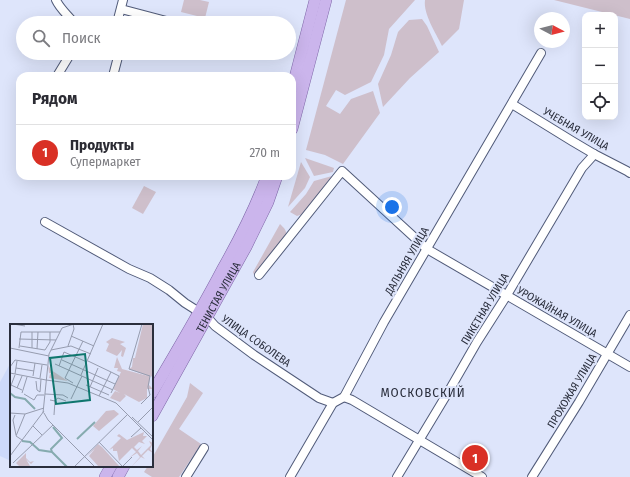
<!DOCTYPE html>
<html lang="ru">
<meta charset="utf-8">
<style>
body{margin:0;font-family:"Fira Sans Condensed",sans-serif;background:#f7f7f7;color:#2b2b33}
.controls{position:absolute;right:12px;top:12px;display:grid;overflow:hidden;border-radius:8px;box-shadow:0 4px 16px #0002}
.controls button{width:36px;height:36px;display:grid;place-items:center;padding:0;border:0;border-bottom:1px solid #e1e1e2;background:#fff;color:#2b2b33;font:20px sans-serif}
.compass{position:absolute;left:534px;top:12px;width:36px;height:36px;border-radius:50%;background:#fff;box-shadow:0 4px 16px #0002;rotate:97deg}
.you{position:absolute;left:392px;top:207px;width:14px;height:14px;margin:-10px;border:3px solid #fff;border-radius:50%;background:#1a73e8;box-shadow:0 0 0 6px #1a73e833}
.badge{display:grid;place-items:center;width:26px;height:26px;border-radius:50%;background:#d93025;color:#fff;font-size:13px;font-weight:700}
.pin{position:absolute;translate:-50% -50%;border:2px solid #fff;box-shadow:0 1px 4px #0006}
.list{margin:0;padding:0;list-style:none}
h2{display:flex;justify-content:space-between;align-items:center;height:52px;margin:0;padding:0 16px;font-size:17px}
h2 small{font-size:13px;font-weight:400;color:#7c7c81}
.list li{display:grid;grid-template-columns:26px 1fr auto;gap:12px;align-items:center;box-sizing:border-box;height:56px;padding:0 16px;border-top:1px solid #e1e1e2}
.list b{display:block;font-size:15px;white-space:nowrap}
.list p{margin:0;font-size:13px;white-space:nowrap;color:#7c7c81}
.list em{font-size:13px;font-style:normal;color:#7c7c81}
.icon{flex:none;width:22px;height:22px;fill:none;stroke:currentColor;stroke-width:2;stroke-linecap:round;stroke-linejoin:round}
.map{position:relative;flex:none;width:630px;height:477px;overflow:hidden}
.search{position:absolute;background:#fff;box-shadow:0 4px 16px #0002;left:16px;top:16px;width:280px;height:44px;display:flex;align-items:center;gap:10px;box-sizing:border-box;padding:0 14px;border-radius:22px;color:#7c7c81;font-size:15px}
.panel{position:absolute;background:#fff;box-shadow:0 4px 16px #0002;left:16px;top:72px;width:280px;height:108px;border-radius:12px}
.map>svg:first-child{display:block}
</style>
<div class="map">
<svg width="630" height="477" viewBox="0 0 630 477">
<rect width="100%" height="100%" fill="#dee5fb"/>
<path fill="#cdd9fa" d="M11,362V461L0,456V382Z"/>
<g fill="#cebfcb">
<path d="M184,0H200L209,2L205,18L181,12Z"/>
<path d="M346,0H415L389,29L384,55L371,82L345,95L336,90L326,106L340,114L351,99L373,91L380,113L343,164L325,155L306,150Z"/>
<path d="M425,0H464L459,29L442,46C436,33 423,14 425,0Z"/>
<path d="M554,0H630V19Z"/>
<path d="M422,19L427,26L439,52L410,78L383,107L378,84L391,55L398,32L409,20Z"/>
<path d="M305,158L334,168L333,172L314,176Z"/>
<path d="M301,162L310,177L305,188L288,207Z"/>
<path d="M332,176L303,214L297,216L290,212L306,194L314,181Z"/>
<path d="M144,186L156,192L143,214L132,208Z"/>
<path d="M280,224C284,228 287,230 286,236L254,275L253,272Z"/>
<path d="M190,383L203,393L179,429L201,444L179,477H152L144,472L148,466H152V458L187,397Z"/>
</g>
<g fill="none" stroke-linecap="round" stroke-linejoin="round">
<g stroke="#515b79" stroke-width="10">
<g id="minor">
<path d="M56,0C60,9 68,15 74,23"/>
<path d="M121,9L174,23"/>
<path d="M117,23L123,0"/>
<path d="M57,76L71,53"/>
<path d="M113,76L119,53"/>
<path d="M512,104L572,141L594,154L627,171L630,173"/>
<path d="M45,222L129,269L150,278L169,290L185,303L207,317L215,326L254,355L319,398L333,403"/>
<path d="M259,275L342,171L427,249L630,367"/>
<path d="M344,397L352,400L482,477"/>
<path d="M186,477L204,448"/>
<path d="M290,477L333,403L344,397L384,322L541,53"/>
<path d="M397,477L450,389L477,342L507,295L582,168L591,158L594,154"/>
<path d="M532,477L579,402L630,315"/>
</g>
</g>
<g stroke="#7d65a7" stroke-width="12">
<g id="major">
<path d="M292,89L315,0"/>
<path d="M292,129L326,0"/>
<path d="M152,393C176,352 200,312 222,270C239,240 255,209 267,176"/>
<path id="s1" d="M152,416L246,247L268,202L277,176"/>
<path d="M105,477L111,466"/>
<path d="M118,477L124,466"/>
</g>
</g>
<use href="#minor" stroke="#fff" stroke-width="8"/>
<use href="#major" stroke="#cbb5ec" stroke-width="11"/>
</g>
<g text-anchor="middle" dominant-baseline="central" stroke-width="4" stroke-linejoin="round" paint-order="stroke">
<g font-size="11" fill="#2a2e3c" stroke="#dee5fb">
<text transform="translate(576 129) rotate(30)">УЧЕБНАЯ УЛИЦА</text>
<text transform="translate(407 261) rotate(-60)">ДАЛЬНЯЯ УЛИЦА</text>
<text stroke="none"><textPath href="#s1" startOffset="136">ТЕНИСТАЯ УЛИЦА</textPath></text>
<text transform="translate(485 309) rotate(-59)">ПИКЕТНАЯ УЛИЦА</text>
<text transform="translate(557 312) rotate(30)">УРОЖАЙНАЯ УЛИЦА</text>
<text transform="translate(256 341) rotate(35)">УЛИЦА СОБОЛЕВА</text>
<text transform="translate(572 391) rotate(-59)">ПРОХОЖАЯ УЛИЦА</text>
</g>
<g font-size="13" letter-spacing="1" fill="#2a2e3c" stroke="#dee5fb">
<text x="423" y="392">МОСКОВСКИЙ</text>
</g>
</g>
<g transform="translate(10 324)">
<rect width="143" height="143" fill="#dee5fb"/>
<path d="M133,0H143V53L140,52L139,61L143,65H137V74L129,78L114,70L116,72L110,78L100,74L105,67L110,69L103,65L111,48L107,47L108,44H104L107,33L112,45L138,52L119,45L122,43L123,34H125ZM102,14L115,18L110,20L116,24L113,33L111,32L112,26L107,32L96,27L99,20L96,18ZM38,41L41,46L58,57L39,54L40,50L45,51L39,49ZM104,86L109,90L89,107L83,102L96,87ZM134,108L133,112H137L132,117L135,120L129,118L124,123L127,126L132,122L128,127L131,131L141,121L139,117L143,119L140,125L143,129L138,126L132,132L135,135L131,133L121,143L130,133L127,129L119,134L126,128L122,124L109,137L107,127H103V124L99,126L111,114L107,112L109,110L117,116ZM88,120L92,123L110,143H89L79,132L85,125L77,132ZM16,129V134L20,138L24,137L21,140L16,135L20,142L10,143L6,139Z" fill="#cebfcb"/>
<path fill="none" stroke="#86abaf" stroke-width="2" d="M0,69L5,73L15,75L25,85M67,115L85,98M12,117L20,118L29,126L42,128L57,143M42,128L41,125L52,114L43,103"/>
<path fill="none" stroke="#969caf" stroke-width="1" d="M3,0L15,2M61,12L84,22M9,15L46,16M10,22L35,26L40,18V8M58,22L64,5L63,0M0,24L39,32M9,24L11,8H50M22,24V8M27,25L28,8M41,26L61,22L81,30M54,28L77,38M52,36L105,60M78,37L101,48M45,40L103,66M49,42L54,28M0,43L5,36L37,41M6,44L24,47M0,49L36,56M5,50L7,37M71,51L93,0M23,52L25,39M30,54L32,41M36,56L58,59L106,79L143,116M26,57L27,66L30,68M63,59L55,54L73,17M1,61L12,66M76,61L99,71M80,63L88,44M0,64L5,51M7,64L12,52M30,68L31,55M12,69L17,53M14,70L24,76L27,71H34M35,70L53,71L58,74M89,72L101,48L109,52L101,69M61,75L72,52M40,76L45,77L44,91M44,77L48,74L56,77M131,80L140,71L138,63L140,52L119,45L132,0M0,89L15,90L34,84M33,89L39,30L52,4L64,0M34,89L38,96L85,143M5,91L3,96L6,111M122,93L143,113M128,98L143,83M23,102L32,111M121,113L131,104M12,116L6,112L15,90M89,118L113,143M0,132L34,87M3,139L43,101M113,142L122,133M64,143L118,90"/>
<path fill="#0f766e" fill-opacity="0.15" stroke="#0f766e" stroke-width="2" d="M75,30L80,76L46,80L40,34Z"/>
<rect width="143" height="143" fill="none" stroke="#2a2e3c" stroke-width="2"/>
</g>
</svg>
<div class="controls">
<button>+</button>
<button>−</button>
<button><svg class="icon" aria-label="locate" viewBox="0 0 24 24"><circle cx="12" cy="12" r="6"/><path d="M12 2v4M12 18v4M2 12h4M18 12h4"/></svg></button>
</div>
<svg class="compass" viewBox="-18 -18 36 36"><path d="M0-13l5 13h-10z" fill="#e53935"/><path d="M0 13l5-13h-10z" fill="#7c7c81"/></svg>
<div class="you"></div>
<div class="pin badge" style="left:475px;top:458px">1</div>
<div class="search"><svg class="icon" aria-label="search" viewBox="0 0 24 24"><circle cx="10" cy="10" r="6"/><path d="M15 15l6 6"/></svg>Поиск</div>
<section class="panel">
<h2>Рядом<small></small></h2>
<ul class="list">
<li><span class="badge">1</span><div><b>Продукты</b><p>Супермаркет</p></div><em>270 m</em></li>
</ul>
</section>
</div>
